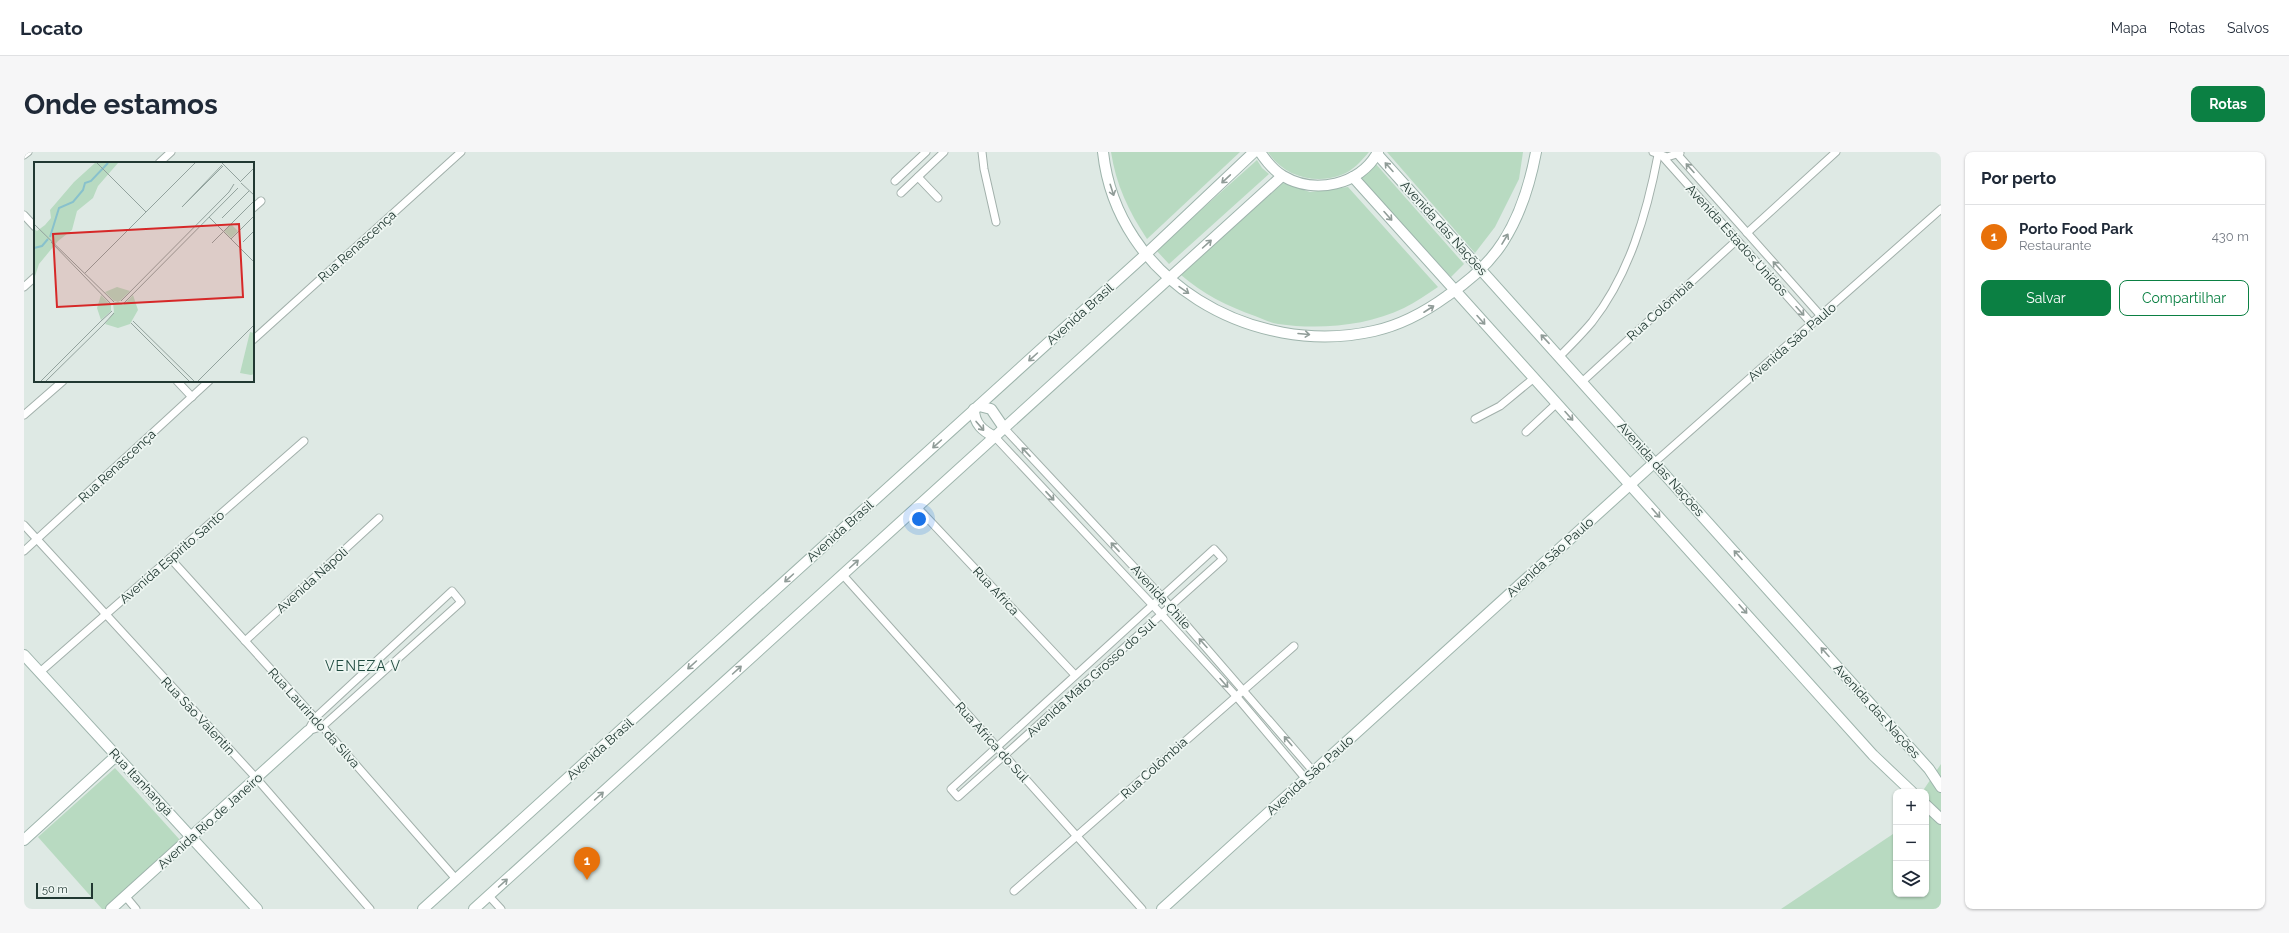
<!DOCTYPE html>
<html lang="pt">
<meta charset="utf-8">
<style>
body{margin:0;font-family:Raleway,sans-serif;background:#f6f6f7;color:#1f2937}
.controls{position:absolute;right:12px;bottom:12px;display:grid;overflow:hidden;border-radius:8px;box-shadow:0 1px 3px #0004}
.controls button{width:36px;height:36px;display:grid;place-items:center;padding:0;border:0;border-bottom:1px solid #e0e1e3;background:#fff;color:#1f2937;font:20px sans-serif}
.scale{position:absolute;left:12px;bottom:10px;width:57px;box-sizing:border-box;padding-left:4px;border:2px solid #213832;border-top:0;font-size:11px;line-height:14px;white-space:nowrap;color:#213832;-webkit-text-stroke:3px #eef6f2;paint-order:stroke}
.you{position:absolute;left:895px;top:367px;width:14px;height:14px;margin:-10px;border:3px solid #fff;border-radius:50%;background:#1a73e8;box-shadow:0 0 0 6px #1a73e833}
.badge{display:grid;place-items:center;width:26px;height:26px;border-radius:50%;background:#0b8043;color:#fff;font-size:13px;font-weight:700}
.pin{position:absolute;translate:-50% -33px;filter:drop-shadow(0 1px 2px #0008)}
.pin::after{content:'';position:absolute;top:21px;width:14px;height:12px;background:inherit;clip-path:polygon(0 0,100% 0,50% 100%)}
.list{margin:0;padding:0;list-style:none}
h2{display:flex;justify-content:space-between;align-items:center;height:52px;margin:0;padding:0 16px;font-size:17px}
h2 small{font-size:13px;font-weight:400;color:#747a83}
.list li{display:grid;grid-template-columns:26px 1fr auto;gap:12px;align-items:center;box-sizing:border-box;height:64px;padding:0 16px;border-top:1px solid #e0e1e3}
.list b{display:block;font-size:15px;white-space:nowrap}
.list p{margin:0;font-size:13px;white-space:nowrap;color:#747a83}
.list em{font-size:13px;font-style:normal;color:#747a83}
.actions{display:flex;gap:8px;padding:12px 16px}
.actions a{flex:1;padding:9px 0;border:1px solid #0b8043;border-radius:8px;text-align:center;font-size:14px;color:#0b8043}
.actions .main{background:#0b8043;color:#fff}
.icon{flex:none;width:22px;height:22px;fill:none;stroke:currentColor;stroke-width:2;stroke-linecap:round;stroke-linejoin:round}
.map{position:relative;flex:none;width:1917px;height:757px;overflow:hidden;border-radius:8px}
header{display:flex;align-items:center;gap:24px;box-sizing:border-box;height:56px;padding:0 20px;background:#fff;border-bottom:1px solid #e0e1e3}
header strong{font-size:19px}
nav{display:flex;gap:22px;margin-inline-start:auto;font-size:14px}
.intro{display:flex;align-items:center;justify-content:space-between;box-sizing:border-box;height:96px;padding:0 24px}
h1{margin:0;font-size:28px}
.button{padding:10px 18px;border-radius:8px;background:#0b8043;color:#fff;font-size:14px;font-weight:700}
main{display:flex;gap:24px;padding:0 24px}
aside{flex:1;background:#fff;border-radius:8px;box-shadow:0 1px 3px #0004}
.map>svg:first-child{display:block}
</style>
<header>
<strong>Locato</strong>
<nav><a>Mapa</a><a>Rotas</a><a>Salvos</a></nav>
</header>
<div class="intro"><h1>Onde estamos</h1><a class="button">Rotas</a></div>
<main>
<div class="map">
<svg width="1917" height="757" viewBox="0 0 1917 757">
<rect width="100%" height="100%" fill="#dee9e4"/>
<g fill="#b8dac1">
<path d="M1087,0H1216L1123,87C1105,60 1092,33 1087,0Z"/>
<path d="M1244,0H1345C1337,9 1329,19 1317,23C1291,33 1259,24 1244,0Z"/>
<path d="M1363,0H1499L1495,27L1471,75L1451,101Z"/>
<path d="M1233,8L1238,16L1245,22L1145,112L1132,98Z"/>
<path d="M1351,11L1440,112L1427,125L1335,25Z"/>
<path d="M1259,31L1286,40L1324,35L1414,135C1403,142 1392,150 1380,156C1343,174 1295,178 1254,172C1247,171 1239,167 1231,164C1203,154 1179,142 1157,123Z"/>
<path d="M1917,612V757H1757L1872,680V742H1902V640H1898Z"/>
<path d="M91,616L156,688L82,757H78L14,685Z"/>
</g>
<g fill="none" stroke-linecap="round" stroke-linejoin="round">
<g stroke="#a2b0ab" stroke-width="9">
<g id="street">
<path d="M958,0L960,17L972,70"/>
<path d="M1629,0L1643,5L1656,1"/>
<path d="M0,3L4,0"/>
<path d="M1654,3L1797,164"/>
<path d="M1639,5L1788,172"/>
<path d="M135,11L147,0"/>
<path d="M894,25L914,46"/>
<path d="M871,29L902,0"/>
<path d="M877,41L920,0"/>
<path d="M229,56L237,49"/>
<path d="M0,63L11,75"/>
<path d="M1723,81L1812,0"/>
<path d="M0,135L11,125"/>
<path d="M229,188L437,0"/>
<path d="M1536,204C1547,193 1558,182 1568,170C1605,123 1623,61 1634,3"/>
<path d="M153,229L168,245"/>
<path d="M1559,229L1713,88"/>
<path d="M0,263L39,229"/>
<path d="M1451,267L1476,254L1510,226"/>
<path d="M980,276L1138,445L1289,619"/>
<path d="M1502,280L1533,251"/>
<path d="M971,285L1137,462L1212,544L1281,626"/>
<path d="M1631,310L1917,57"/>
<path d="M893,355L1051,523"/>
<path d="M0,373L233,627L346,757"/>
<path d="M1190,397L1199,407L934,645L927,637Z"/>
<path d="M0,399L185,229"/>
<path d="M146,406L291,566L432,727"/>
<path d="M818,422L1118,757"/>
<path d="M428,439L437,450L299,574L284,579L291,566Z"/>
<path d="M221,489L355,366"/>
<path d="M16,520L280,289"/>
<path d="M990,739L1270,494"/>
<path d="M465,744L477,757"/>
<path d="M102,745L112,757"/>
</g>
</g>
<g stroke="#9eb4ac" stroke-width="12">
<g id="secondary">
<path d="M1079,0C1093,129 1229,206 1350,179C1377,173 1401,160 1423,144C1444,130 1465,112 1479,90C1497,62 1506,32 1512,0"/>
<path d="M1236,0C1242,9 1249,18 1259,24C1291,43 1336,33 1354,0"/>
<path d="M1353,2L1905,617L1917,635"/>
<path d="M1329,25L1849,603L1888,640"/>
<path d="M955,254L967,257L980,276"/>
<path d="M950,257C950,272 959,279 971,285"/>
<path d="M0,503L233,757"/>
<path d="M1902,653L1917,667"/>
<path d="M0,688L92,604"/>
<path d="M87,757L284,579"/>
<path d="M399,757L1121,103L1230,0"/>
<path d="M450,757L1258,24"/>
<path d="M1138,757L1631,310"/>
</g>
</g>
<use href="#street" stroke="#fff" stroke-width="7"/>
<use href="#secondary" stroke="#fff" stroke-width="10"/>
</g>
<defs><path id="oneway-shaft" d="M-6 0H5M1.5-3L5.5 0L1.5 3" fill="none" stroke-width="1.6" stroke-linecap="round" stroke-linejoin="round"/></defs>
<g stroke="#909c98">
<use href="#oneway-shaft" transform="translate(1365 15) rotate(-132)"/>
<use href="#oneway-shaft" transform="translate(1666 16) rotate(-132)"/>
<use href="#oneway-shaft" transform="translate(1202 27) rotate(137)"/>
<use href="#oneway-shaft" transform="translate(1088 38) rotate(72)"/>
<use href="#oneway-shaft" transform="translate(1364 64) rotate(48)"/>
<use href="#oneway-shaft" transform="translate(1481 87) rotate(-59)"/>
<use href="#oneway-shaft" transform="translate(1183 92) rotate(-42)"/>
<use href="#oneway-shaft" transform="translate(1753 114) rotate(-132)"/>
<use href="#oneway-shaft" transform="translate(1160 138) rotate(35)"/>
<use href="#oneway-shaft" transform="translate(1405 157) rotate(-33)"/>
<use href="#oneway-shaft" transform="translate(1776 159) rotate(48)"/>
<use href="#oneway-shaft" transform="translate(1457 168) rotate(48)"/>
<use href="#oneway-shaft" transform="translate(1280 182) rotate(5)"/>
<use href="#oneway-shaft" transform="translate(1521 187) rotate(-133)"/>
<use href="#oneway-shaft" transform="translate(1009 205) rotate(138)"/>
<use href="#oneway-shaft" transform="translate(1545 264) rotate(48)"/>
<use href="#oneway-shaft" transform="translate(956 274) rotate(49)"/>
<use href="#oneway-shaft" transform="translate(913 292) rotate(138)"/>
<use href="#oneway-shaft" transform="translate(1002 300) rotate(-133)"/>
<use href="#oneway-shaft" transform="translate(1026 344) rotate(47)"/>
<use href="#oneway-shaft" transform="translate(1632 361) rotate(48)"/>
<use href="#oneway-shaft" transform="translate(1091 395) rotate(-133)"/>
<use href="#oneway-shaft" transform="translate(1714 403) rotate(-132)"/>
<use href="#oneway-shaft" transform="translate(830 412) rotate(-42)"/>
<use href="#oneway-shaft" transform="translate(765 426) rotate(138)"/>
<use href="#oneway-shaft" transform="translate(1719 457) rotate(48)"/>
<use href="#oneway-shaft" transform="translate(1179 491) rotate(-132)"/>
<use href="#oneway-shaft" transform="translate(1801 500) rotate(-132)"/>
<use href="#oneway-shaft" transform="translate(668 513) rotate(138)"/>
<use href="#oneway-shaft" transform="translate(713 518) rotate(-42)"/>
<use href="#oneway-shaft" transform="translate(1200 531) rotate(48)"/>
<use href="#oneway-shaft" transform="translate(1264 589) rotate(-130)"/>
<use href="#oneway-shaft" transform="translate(575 644) rotate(-42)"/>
<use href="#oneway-shaft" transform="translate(479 731) rotate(-42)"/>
</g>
<g text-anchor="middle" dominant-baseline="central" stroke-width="3.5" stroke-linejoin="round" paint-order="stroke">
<g font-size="13" fill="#213832" stroke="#eef6f2">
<text transform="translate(1420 76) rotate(48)">Avenida das Nações</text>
<text transform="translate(1713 88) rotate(48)">Avenida Estados Unidos</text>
<text transform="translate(333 94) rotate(-42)">Rua Renascença</text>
<text transform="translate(1636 158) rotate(-42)">Rua Colômbia</text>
<text transform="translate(1056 162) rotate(-42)">Avenida Brasil</text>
<text transform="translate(1768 190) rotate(-41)">Avenida São Paulo</text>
<text transform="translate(93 314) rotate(-43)">Rua Renascença</text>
<text transform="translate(1637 317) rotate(48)">Avenida das Nações</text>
<text transform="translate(816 379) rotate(-42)">Avenida Brasil</text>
<text transform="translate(148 405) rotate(-41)">Avenida Espírito Santo</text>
<text transform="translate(1526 405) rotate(-42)">Avenida São Paulo</text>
<text transform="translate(288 428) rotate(-42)">Avenida Nápoli</text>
<text transform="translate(972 439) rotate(47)">Rua Africa</text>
<text transform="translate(1137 445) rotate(48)">Avenida Chile</text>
<text transform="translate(1067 526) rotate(-42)">Avenida Mato Grosso do Sul</text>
<text transform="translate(1853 559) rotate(48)">Avenida das Nações</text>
<text transform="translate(174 564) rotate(47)">Rua São Valentin</text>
<text transform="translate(290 566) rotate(48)">Rua Laurindo da Silva</text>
<text transform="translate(968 590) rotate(48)">Rua Africa do Sul</text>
<text transform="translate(576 597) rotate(-42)">Avenida Brasil</text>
<text transform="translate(1130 616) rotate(-42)">Rua Colômbia</text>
<text transform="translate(1286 623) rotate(-42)">Avenida São Paulo</text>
<text transform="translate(117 630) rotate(47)">Rua Itanhangá</text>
<text transform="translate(186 669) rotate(-42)">Avenida Rio de Janeiro</text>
</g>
<g font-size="14" letter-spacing="1" fill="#1e493e" stroke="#eef6f2">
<text x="339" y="514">VENEZA V</text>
</g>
</g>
<g transform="translate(10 10)">
<rect width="220" height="220" fill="#dee9e4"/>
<path d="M61,1H84L64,24L59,36L43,49L38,68L24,79L5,102L0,117V67L3,69L11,63L17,56L16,48L40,20ZM197,62L204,69L197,76L190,69ZM83,125L96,129L86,139H80L71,130ZM67,133L77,143V149L67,158L63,146ZM99,133L104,148L96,162L84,166L71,162L80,150L79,141L84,139L89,143ZM216,170L220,171V212L217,213L206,211Z" fill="#b8dac1"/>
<path fill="none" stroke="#88c1cc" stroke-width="2" d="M16,75L25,46L39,40L49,28L51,21L57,19L74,1M0,86L8,84L14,77"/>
<path fill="none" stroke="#92a29d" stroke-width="1" d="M63,1L112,50M188,1L206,19M206,20L220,6M207,21L220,33M148,45L188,3M148,45L189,4M175,55L220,100M188,56L215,29M0,62L80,140M197,77L220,54M17,80L77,142M209,80L220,69M178,81L220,39M51,111L161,1M87,139L195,30L200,22M89,142L204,26M67,159L78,149M99,159L160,219M97,161L155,219M70,162L80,151M7,219L67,159M12,219L70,162M164,219L220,163"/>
<path fill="#d62828" fill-opacity="0.15" stroke="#d62828" stroke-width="2" d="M205,62L209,135L23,145L19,72Z"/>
<rect width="220" height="220" fill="none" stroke="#213832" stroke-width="2"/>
</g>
</svg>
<div class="controls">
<button>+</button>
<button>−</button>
<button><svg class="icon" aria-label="layers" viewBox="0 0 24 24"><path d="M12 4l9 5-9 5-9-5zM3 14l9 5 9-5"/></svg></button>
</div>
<div class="scale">50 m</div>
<div class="you"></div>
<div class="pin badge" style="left:563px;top:728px;background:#e8710a">1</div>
</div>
<aside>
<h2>Por perto<small></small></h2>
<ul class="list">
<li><span class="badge" style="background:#e8710a">1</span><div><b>Porto Food Park</b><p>Restaurante</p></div><em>430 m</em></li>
</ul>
<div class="actions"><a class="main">Salvar</a><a>Compartilhar</a></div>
</aside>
</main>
